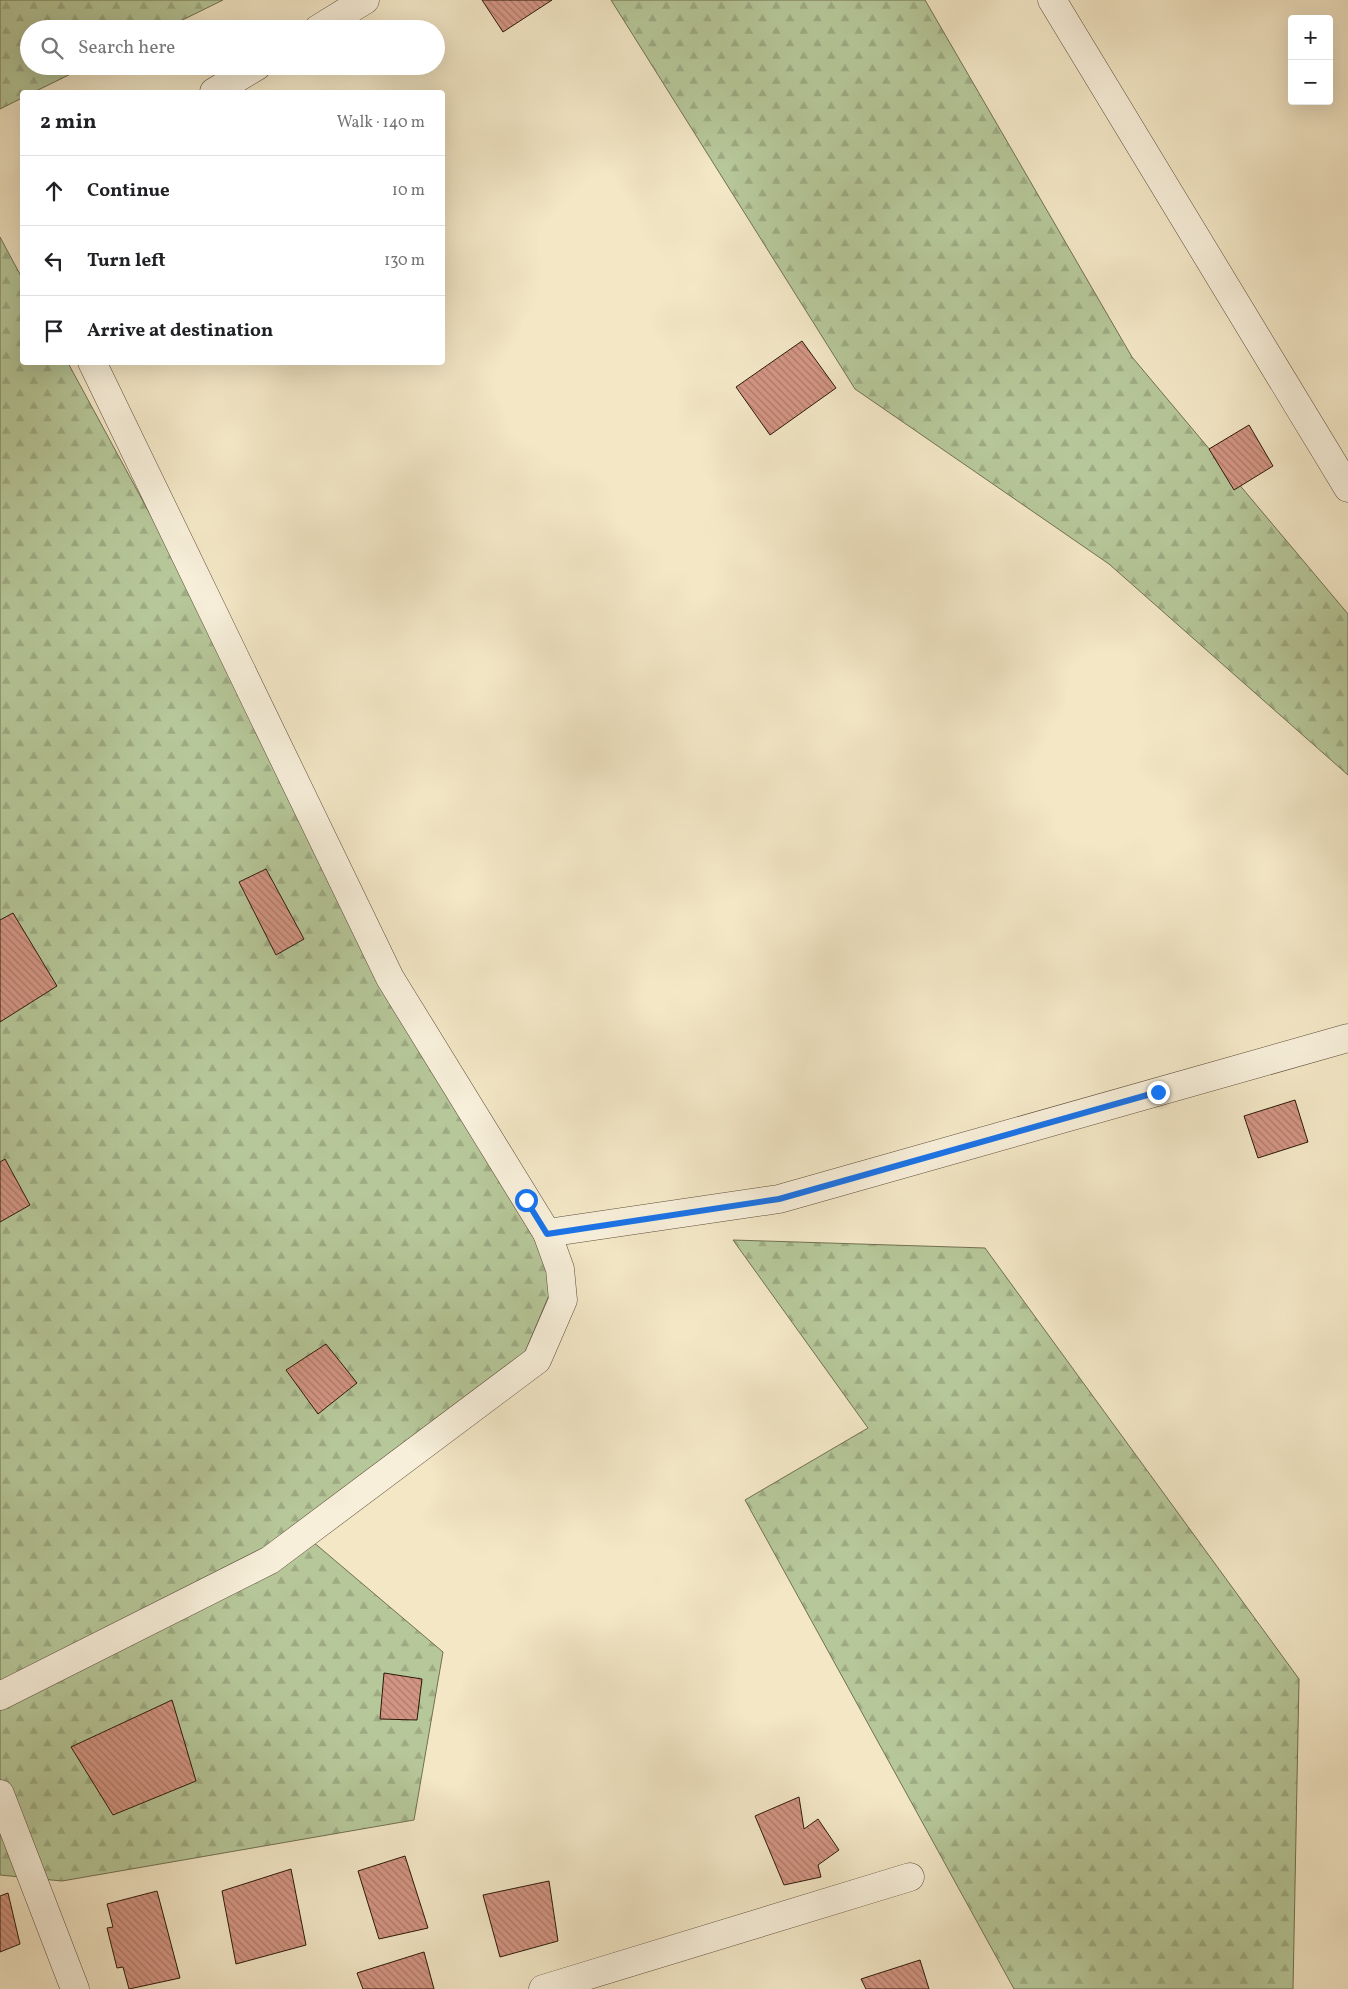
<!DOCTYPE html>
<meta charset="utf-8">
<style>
body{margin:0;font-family:Vollkorn,serif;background:#f6f6f6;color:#202124}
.controls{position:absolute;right:15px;top:15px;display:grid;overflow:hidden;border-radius:5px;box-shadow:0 5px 20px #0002}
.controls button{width:45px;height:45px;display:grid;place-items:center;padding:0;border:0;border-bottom:1px solid #e0e0e0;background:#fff;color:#202124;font:25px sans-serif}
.stop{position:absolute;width:15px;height:15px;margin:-11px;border:4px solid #1a73e8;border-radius:50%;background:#fff}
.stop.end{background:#1a73e8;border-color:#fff;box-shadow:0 1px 5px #0008}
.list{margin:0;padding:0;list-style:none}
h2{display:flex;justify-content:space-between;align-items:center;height:65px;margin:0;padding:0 20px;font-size:21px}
h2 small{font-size:16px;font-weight:400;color:#757577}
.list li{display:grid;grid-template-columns:32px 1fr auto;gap:15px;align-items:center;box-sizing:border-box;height:70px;padding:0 20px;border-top:1px solid #e0e0e0}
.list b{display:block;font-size:19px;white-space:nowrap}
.list em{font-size:16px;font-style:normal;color:#757577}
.icon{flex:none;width:28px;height:28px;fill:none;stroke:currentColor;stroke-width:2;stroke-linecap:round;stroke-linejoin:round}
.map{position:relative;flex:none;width:1348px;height:1989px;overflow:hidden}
.search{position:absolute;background:#fff;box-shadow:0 5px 20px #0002;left:20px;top:20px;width:425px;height:55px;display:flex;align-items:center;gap:12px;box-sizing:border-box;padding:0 18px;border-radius:28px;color:#757577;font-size:19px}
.panel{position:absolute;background:#fff;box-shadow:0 5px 20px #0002;left:20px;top:90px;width:425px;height:275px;border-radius:5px}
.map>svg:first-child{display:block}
</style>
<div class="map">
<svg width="1348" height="1989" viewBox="0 0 1348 1989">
<defs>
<pattern id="forest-firs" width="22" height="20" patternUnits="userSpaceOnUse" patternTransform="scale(1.25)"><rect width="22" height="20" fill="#b6c799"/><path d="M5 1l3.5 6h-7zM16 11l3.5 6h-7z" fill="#9daa82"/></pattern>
<pattern id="building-back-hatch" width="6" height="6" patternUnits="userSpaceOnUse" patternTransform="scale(1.25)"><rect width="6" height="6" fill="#d39583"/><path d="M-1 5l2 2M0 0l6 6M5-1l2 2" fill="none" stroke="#ab7969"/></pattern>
</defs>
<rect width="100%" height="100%" fill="#f3e7c6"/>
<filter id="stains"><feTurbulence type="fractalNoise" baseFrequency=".004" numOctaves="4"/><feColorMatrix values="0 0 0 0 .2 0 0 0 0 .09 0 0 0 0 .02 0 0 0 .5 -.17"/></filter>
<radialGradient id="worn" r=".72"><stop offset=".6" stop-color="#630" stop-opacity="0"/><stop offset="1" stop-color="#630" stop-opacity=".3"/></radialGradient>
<g fill="url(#forest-firs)" stroke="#717052">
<path d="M0,0H223L164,29H29V66H87L34,92H22V98L0,109Z"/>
<path d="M611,0H925L1132,357L1348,614V775L1109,564L855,389Z"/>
<path d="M0,237L22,278V362L68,363L560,1269L523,1357L299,1530L443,1652L414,1820L62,1881L0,1875Z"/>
<path d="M733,1240L985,1248L1299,1679L1293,1989H1014L745,1500L868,1428Z"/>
</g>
<g fill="url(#building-back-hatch)" stroke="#2c190a">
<path d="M482,0H552L503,32Z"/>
<path d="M802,341L836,388L770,435L736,387Z"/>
<path d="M1249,425L1273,466L1234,490L1209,449Z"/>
<path d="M266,869L304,939L276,955L239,882Z"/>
<path d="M13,913L57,986L0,1022V920Z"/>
<path d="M1295,1100L1308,1142L1258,1158L1244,1116Z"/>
<path d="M5,1159L30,1205L0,1222V1162Z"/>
<path d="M326,1344L357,1383L318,1414L286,1370Z"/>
<path d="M384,1673L422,1679L417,1720L380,1719Z"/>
<path d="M172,1700L196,1781L113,1815L71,1747Z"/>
<path d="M799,1797L804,1829L818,1819L839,1850L818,1865L821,1877L784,1885L755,1816Z"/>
<path d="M405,1856L428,1928L379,1939L358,1871Z"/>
<path d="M291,1869L306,1945L236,1964L222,1891Z"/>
<path d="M549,1881L558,1941L500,1957L483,1895Z"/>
<path d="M157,1891L180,1978L129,1989L123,1967L117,1968L107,1928L113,1927L107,1904Z"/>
<path d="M8,1893L20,1944L0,1952V1896Z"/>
<path d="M424,1952L434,1989H363L357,1973Z"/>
<path d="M920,1960L929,1989H866L861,1979Z"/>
</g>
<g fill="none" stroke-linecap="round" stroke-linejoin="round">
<g stroke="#5e4c39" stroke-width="29">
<g id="minor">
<path d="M1052,0L1348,488"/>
<path d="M318,29L365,0"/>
<path d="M214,92L257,66"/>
<path d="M547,1233L779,1199L1348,1038"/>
<path d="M0,1696L270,1560L537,1360L563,1300L560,1269L547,1233L390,978L92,362"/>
<path d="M0,1794L75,1989"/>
<path d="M543,1989L910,1877"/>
</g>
</g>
<use href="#minor" stroke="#f7efda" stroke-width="28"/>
</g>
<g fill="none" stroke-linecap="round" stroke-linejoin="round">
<path stroke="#1a73e8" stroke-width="6" d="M526,1200L547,1234L779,1199L1158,1092"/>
</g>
<rect width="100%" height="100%" filter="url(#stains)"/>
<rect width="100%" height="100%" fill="url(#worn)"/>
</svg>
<div class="controls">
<button>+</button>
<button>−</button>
</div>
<div class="stop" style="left:526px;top:1200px"></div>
<div class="stop end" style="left:1158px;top:1092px"></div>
<div class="search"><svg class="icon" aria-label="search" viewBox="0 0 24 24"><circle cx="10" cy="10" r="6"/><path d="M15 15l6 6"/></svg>Search here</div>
<section class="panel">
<h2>2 min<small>Walk · 140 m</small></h2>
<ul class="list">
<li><svg class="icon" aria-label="ahead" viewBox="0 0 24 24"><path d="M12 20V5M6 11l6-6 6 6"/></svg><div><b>Continue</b></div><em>10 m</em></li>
<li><svg class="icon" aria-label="left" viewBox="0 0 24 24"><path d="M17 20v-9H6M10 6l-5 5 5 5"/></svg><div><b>Turn left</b></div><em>130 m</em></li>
<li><svg class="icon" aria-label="arrive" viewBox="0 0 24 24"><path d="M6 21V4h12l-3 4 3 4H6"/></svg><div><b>Arrive at destination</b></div></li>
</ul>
</section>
</div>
